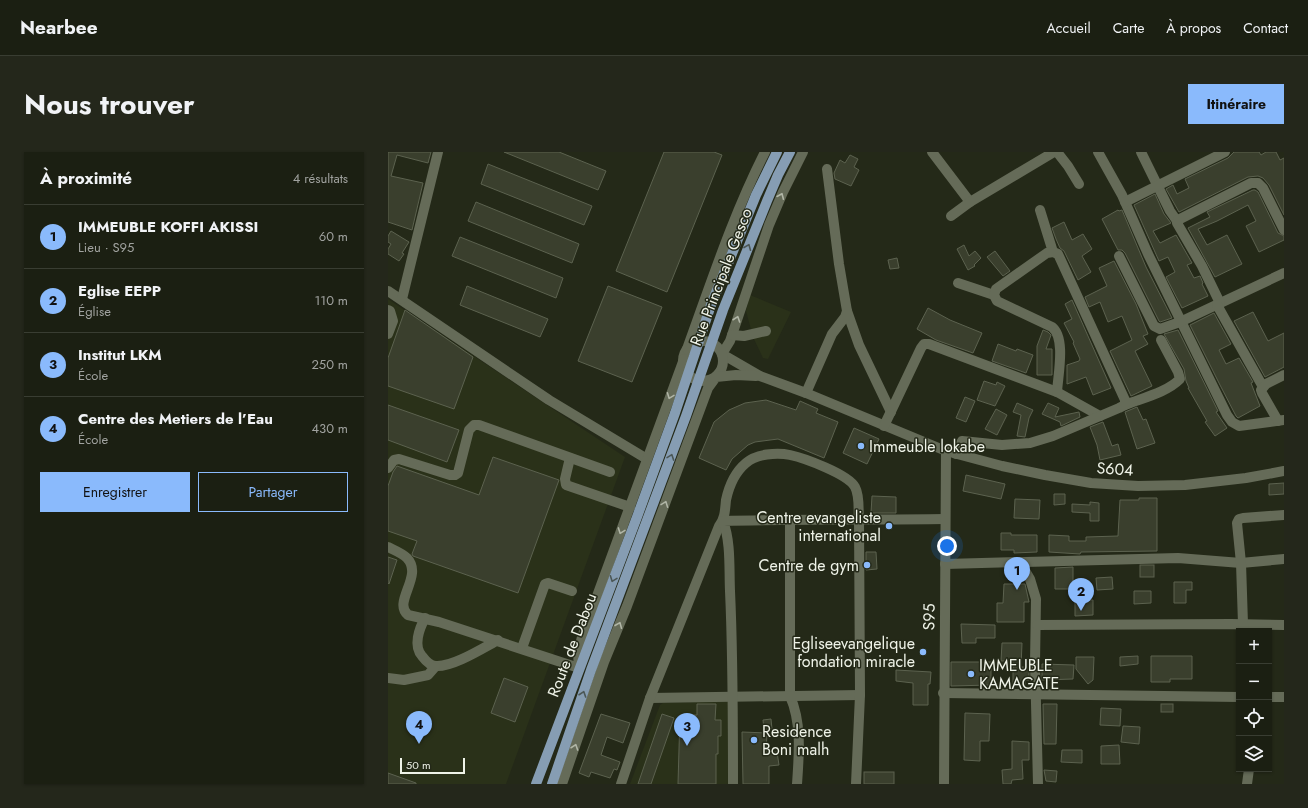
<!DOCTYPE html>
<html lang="fr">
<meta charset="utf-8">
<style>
body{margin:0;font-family:Jost,sans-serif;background:#24271b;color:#f1f3f6}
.controls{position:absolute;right:12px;bottom:12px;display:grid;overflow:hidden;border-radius:0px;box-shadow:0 1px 3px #0004}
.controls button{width:36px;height:36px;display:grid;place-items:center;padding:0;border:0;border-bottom:1px solid #393d32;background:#1b1f12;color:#f1f3f6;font:20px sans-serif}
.scale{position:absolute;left:12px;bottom:10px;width:65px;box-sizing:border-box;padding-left:4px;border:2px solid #eff3e8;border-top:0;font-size:11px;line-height:14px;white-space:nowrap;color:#eff3e8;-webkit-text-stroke:3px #242918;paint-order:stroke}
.you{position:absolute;left:559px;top:394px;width:14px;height:14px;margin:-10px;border:3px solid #fff;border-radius:50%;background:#1a73e8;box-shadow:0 0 0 6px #1a73e833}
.badge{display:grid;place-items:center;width:26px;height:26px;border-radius:50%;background:#8abafc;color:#111;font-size:13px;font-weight:700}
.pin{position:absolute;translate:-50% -33px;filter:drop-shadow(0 1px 2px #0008)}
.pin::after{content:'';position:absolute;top:21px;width:14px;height:12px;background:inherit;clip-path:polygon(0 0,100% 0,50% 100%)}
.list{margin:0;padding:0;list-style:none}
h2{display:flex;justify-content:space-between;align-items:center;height:52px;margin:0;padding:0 16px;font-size:17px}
h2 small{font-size:13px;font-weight:400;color:#a0a29f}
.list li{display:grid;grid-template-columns:26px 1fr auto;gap:12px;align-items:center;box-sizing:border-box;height:64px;padding:0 16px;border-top:1px solid #393d32}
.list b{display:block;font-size:15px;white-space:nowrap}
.list p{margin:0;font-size:13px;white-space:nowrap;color:#a0a29f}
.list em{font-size:13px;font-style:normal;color:#a0a29f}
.actions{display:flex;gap:8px;padding:12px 16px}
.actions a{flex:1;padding:9px 0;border:1px solid #8abafc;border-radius:0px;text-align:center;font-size:14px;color:#8abafc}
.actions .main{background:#8abafc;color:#111}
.icon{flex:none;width:22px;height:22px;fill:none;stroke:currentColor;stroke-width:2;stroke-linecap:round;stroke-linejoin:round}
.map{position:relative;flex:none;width:896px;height:632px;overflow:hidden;border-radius:0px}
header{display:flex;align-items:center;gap:24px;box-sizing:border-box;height:56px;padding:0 20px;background:#1b1f12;border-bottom:1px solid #393d32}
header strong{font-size:19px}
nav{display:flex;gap:22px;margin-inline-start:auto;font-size:14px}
.intro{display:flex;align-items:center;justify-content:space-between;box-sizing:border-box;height:96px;padding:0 24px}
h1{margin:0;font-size:28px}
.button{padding:10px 18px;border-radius:0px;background:#8abafc;color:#111;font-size:14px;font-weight:700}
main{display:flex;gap:24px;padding:0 24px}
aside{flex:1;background:#1b1f12;border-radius:0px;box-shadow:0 1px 3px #0004}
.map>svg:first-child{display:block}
</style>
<header>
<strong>Nearbee</strong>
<nav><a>Accueil</a><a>Carte</a><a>À propos</a><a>Contact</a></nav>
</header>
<div class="intro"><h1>Nous trouver</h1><a class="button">Itinéraire</a></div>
<main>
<aside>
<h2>À proximité<small>4 résultats</small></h2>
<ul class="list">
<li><span class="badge">1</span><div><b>IMMEUBLE KOFFI AKISSI</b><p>Lieu · S95</p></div><em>60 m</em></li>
<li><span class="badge">2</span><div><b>Eglise EEPP</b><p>Église</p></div><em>110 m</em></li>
<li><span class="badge">3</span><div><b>Institut LKM</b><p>École</p></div><em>250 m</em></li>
<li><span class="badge">4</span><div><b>Centre des Metiers de l’Eau</b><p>École</p></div><em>430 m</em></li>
</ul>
<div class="actions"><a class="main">Enregistrer</a><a>Partager</a></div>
</aside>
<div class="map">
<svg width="896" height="632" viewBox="0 0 896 632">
<rect width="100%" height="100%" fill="#242918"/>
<g fill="#2a3119">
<path d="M362,143L403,160L380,207L375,206L365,185L358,159Z"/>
<path d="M0,147L237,305L118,632H0Z"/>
<path d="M341,549L342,632H242L272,553L275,551Z"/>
</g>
<g fill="#3a3f2d" stroke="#5c624f">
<path d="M0,0H43L40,11L9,3L3,24L35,31L24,78L0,70Z"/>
<path d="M116,0H171L218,19L210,38Z"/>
<path d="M276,0H326L334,3L279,140L228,119Z"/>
<path d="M846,0H871L873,3L878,0H888L892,8L896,6V63L881,33L875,26L870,24L860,25L791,60L778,37L785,33L789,42L801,36L797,27L840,6Z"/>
<path d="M462,3L470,7L466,15L471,18L463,34L447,27L446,21L452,8L457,11Z"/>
<path d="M100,12L204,54L196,73L93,32Z"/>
<path d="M865,38H867L870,40L890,81L896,84V88L871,100L858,74L868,69L860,53L829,69L810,77L819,93L839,83L854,112L827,125L800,76L822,65L819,60Z"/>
<path d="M767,42L776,62L783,71L765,79L772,91L788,83L804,111L799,113L806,126L812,124L815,131L814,132L820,144L794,156L778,125L787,120L780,105L771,109L746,53Z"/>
<path d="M88,50L191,92L184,111L80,69Z"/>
<path d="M730,58L731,59L734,58L758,115L784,166L772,170L771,169L737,101L734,98H730L714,67Z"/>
<path d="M676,70L684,88L695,82L704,97L694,104L703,120L690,128L676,99L672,96L668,87L664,76Z"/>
<path d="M3,79L21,90L14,101L16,102L11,109L0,102V97L3,92L0,90V84Z"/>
<path d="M72,85L175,126L168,146L64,104Z"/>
<path d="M576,93L581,104L587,99L593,106L586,113L587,114L580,118L569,97Z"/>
<path d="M607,99L622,119L615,124L599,105Z"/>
<path d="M509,106L511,116L502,117L500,108Z"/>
<path d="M726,109L748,152L760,182L755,184L760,192L747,199L764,234L743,244L722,199L744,188L734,164L720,170L712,150L701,155L697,145L719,134L711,116Z"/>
<path d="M79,134L160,167L152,185L72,153Z"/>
<path d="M220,134L274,155L244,230L190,209Z"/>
<path d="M684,148L723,236L705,243L698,225L679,232V213L691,209L692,207L685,191L686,190L676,171L684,167L677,152Z"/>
<path d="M540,156L562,168L594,181L585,201L548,188L529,177Z"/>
<path d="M17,158L85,205L66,257L0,234V206Z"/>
<path d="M865,160L880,189L896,181V215L877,225L846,169Z"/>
<path d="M826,161L843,192L831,198L838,212L851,206L865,230L863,231L872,254L850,266L848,264L832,233L802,173Z"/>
<path d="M655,178L660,180L663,183L658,197H664V223H649V194Z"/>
<path d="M790,178L830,259L828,260L839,276L827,284L817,270L819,269L800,236H801L798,229L796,217L776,182Z"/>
<path d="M610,192L628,199L629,197L645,203L638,221L604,209Z"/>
<path d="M596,229L608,233L609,230L617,234L607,254L589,248Z"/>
<path d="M577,245L587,249L578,270L568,266Z"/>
<path d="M378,248L408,258L412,249L430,257L428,261L450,270L436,306L390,287L367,290L360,293L344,307L338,318L311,306L326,270L341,258L357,251Z"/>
<path d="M629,251L645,258L641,266L637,285L629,284L633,263L625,260Z"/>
<path d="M660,251L671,256L667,265L691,260L692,265L673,274L672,270L654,262Z"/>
<path d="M0,253L71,278L59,310L0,288Z"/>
<path d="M749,255L755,268L758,267L767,291L749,297L737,260Z"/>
<path d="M608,257L619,263L609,283L597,277Z"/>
<path d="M715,270L724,294L730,292L733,303L712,308L709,293L702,275Z"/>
<path d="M466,276L491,287L479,312L455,301Z"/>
<path d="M105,305L171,328L130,441L25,404L24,402L29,389L0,379V334L5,320L9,314L91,343Z"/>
<path d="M578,323L617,332L613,347L575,339Z"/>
<path d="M896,331V342L881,343V332Z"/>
<path d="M666,342H677V352L666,353Z"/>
<path d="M484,344L508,345V361H483Z"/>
<path d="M751,346H769V399L693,400L692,402L661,400V383L681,384V389H698V385L730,384L732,348H751Z"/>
<path d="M627,347L652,348L651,367L626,366Z"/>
<path d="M702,350L711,351V369H702V361L684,360V352L702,353Z"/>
<path d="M613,381H623V383H649V400L626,401V398H613Z"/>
<path d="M478,400H488L489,417L478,418Z"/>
<path d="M0,405L9,408L1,432L0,431Z"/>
<rect x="752" y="413" width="14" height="12"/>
<path d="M685,415V437H667V416Z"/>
<path d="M724,425L725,437L709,438L708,426Z"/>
<path d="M786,430H804V438H798V451H786Z"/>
<path d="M616,432H637L641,450H636V470H609V451H615Z"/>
<path d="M746,439H763V451L746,452Z"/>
<path d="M687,448H705V463L687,464Z"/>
<path d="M573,472L607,473V486H588V491H574Z"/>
<path d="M614,491H634L633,515H641V528H637V533H625V509H613Z"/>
<path d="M750,504V512L732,514V505Z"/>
<path d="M763,504H804V527H782V530H763Z"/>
<path d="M688,505H706L705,528L700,532L688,517Z"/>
<path d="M563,510H603V533L563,534Z"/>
<path d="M654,512L686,513L685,527L654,528Z"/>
<path d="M508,518L543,520L542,532H540V553H525V531L508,529Z"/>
<path d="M116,526L140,535L127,570L103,561Z"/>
<path d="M309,552H328L327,568H333V584H330V602H328V632H290L292,563H309Z"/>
<path d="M655,552H669L668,592H656Z"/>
<rect x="773" y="552" width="12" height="8"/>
<path d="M713,556L733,557L732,574L712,573Z"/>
<path d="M577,561L602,562L601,589H592V609L576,608Z"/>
<path d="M213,562L242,571L235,591L219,585L213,603L232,610L229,618L226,617L222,626L203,620L201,625L191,621Z"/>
<path d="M274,562L286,566L263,632H250Z"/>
<path d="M383,567L384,577L376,578L375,568Z"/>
<path d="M735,574L752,575L751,592L733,590Z"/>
<path d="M354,580L379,581L378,601L389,600L391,613L381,614V632H355Z"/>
<path d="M624,589L641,590V608H634L635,627L624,628L623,632H615L614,618L624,617Z"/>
<path d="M731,593L732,612H713V594Z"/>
<path d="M674,598H694V611L673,610Z"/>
<path d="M656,618L669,619L668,630L658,629Z"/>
<rect x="476" y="620" width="30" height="12"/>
<path d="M0,621L28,631V632H0Z"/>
</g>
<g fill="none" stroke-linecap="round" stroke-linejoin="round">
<g stroke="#656b58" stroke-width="10">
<path d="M415,0L395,40L381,73L342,189L334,202L372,224L418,241L558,299L614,314L657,323L703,331L750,334L797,333L858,326L896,319"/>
<path d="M544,0L582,50"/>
<path d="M669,0L680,14L691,32"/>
<path d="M710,0L734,43L760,102L839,263L844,270L851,274L896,268"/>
<path d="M753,0L782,59L789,69"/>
<path d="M737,50L837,0"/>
<path d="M652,58L665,100"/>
<path d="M563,64L582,50L666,0"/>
<path d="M731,104L766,174L772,177L792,170L896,121"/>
<path d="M570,131L606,143"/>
<path d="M0,139L161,248L259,307"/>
<path d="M14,147L50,0"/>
<path d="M832,151L814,114L789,71L790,68L863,31H870L875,36L896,78"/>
<path d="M829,153L875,235"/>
<path d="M0,158L2,159L5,169L0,182"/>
<path d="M459,159L471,193L503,260"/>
<path d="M344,183L356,184L378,179"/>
<circle cx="315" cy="209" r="20"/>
<path d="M299,197C323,131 345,63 377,0"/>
<path d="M418,241L444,182L457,165L459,159L451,112L439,17"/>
<path d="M737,253C754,246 778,241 792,227L790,220L773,188"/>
<path d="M890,269L874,241L873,238L878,232L896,223"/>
<path d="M496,274L533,196L536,192H541L669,240L712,264"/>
<path d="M568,302L574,289L614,293L642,291L665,284L731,256L737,253V248L670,102L665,100L659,101L608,137L606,143L609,149L664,175C678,186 670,223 669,240"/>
<path d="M182,306L177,327L178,333L242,355"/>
<path d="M0,316L6,308L11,307L62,323H67L70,321L81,278L86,273H91L222,320"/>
<path d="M402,367V544C414,571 411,603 409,632"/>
<path d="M0,395C6,398 14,401 19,406C36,424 4,450 20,463L51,470L191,516L190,501L194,485L296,207"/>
<path d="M632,410L642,427L648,447L647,511L650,632"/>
<path d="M557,412L790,406L853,411L896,407"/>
<path d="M37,466C31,477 25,494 34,504C37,508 42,514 48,514C65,515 95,496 110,488"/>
<path d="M649,473L843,472L896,473"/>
<path d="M856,477L855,472L853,411L849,371L851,367L855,366L896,363"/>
<path d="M134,496L157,432L160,431L184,439"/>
<path d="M0,526L16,528L40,523L47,515"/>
<path d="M555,541L851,545"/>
<path d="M881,545H896"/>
<path d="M262,546L472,543"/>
<path d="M174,632L216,510L239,454L320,236L328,225L348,223L368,224"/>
<path d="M233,632L262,546L331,374C337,367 337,358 338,348C341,334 346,321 358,311C368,302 389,300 402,303C416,306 460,322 467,335C472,344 470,357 471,368L472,543L468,632"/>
<path d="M345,632C345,568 345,503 342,439C341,416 343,390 335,369C409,367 483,368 557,367"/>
<path d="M556,632L558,299"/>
<path d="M859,632L861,617"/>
</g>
<g stroke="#869db3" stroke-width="10">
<path d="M148,632L249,365L287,261L323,153L368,43L389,0"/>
<path d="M164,632L203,518L298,264L335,158L379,49L390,23L402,0"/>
</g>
</g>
<defs><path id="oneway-chevron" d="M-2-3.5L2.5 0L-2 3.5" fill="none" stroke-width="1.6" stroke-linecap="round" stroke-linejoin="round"/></defs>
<g stroke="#b1b6a7">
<use href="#oneway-chevron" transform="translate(393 44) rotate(-67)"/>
<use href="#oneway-chevron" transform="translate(349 167) rotate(-71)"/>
<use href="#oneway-chevron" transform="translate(282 244) rotate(111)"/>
<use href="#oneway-chevron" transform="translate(277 352) rotate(-69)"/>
<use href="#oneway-chevron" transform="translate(233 379) rotate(110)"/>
<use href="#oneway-chevron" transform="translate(231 473) rotate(-68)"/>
<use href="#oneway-chevron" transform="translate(187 595) rotate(-71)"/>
</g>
<g stroke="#4b5756">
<use href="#oneway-chevron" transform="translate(360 95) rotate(-68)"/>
<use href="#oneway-chevron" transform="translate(283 305) rotate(-70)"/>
<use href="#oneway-chevron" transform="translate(225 427) rotate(111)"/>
<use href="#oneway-chevron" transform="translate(195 542) rotate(-71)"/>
</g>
<g fill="#8abafc" stroke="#242918" stroke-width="1.5">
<circle cx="473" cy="294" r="4"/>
<circle cx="501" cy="374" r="4"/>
<circle cx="479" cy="413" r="4"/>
<circle cx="535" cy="500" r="4"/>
<circle cx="583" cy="522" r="4"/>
<circle cx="366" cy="588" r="4"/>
</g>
<g text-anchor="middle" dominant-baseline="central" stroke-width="3" stroke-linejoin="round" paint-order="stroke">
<g font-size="16" fill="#eff3e8" stroke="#242918">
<text transform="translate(333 125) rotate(-69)">Rue Principale Gesco</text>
<text transform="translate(727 317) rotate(4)">S604</text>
<text transform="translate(541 465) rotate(-89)">S95</text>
<text transform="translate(184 493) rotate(-69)">Route de Dabou</text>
</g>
<g font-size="16" fill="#eff3e8" stroke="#242918" text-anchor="start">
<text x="481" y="294">Immeuble lokabe</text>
<text x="493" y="365" text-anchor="end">Centre evangeliste<tspan x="493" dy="18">international</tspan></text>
<text x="471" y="413" text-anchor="end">Centre de gym</text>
<text x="527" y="491" text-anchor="end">Egliseevangelique<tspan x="527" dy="18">fondation miracle</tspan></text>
<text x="591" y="513">IMMEUBLE<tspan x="591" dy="18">KAMAGATE</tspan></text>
<text x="374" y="579">Residence<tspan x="374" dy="18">Boni malh</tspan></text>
</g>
</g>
</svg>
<div class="controls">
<button>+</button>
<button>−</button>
<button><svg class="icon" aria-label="locate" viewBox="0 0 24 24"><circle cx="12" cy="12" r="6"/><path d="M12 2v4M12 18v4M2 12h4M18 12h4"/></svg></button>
<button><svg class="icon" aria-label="layers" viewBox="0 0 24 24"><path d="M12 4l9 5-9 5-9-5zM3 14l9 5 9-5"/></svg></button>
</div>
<div class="scale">50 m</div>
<div class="you"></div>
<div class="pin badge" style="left:629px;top:438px">1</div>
<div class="pin badge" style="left:693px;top:459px">2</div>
<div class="pin badge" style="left:299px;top:594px">3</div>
<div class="pin badge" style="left:31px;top:592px">4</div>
</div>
</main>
